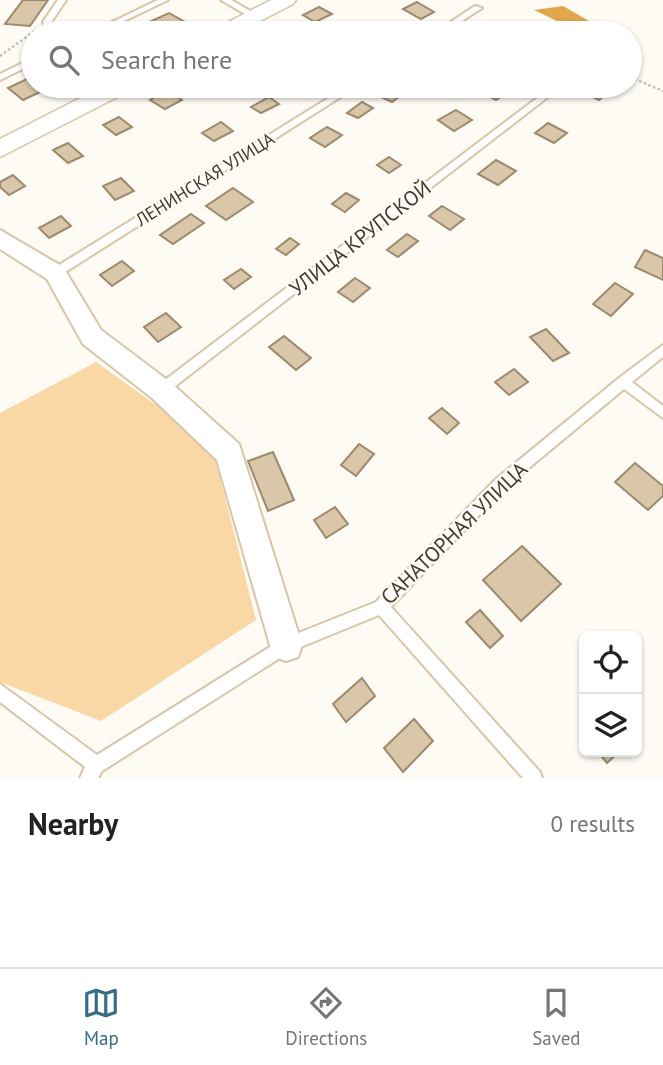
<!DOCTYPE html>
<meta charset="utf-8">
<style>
body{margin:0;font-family:"PT Sans",sans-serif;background:#f2f2f2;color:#222}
.controls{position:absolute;right:21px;bottom:21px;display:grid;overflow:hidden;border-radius:10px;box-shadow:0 2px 5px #0004}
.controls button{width:63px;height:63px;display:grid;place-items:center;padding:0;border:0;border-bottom:2px solid #e0e0e0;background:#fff;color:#222;font:35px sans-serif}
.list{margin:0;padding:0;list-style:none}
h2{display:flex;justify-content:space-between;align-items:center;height:91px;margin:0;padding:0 28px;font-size:30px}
h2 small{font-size:23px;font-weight:400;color:#767676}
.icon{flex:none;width:38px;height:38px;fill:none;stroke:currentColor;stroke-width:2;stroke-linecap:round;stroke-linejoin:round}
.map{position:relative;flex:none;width:663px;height:778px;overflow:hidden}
.search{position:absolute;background:#fff;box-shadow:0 2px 5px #0004;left:21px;right:21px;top:21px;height:77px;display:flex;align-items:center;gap:18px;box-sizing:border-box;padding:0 24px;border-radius:38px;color:#767676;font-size:26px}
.sheet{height:189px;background:#fff}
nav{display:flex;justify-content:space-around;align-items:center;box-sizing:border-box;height:98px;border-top:2px solid #e0e0e0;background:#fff;font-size:19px;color:#767676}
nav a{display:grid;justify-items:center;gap:4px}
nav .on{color:#336e86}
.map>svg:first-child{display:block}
</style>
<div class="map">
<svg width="663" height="778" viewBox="0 0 663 778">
<rect width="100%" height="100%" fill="#fefaf4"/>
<path fill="#fad8a5" d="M96,362L212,445L256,620L101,721L0,682V413Z"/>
<path fill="#e0a84b" d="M563,6L596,25L582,33L534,10Z"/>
<g fill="#dac6a8" stroke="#9d8a6e" stroke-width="2">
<path d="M23,0H48L30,26L5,24Z"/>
<path d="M417,2L434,12L421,19L403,9Z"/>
<path d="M319,7L332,14L315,22L303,15Z"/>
<path d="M169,13L185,22L162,33H125Z"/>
<path d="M33,76V86H53L23,100L8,88Z"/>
<path d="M393,86L407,91L392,102L379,96Z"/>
<path d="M496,86L507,92L496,100L484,94Z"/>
<path d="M594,86H602L611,90L599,100L585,93Z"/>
<path d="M167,90L182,100L165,109L150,100Z"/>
<path d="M269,97L279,104L261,113L251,107Z"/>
<path d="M362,102L373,108L358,118L347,113Z"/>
<path d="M456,110L472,120L454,131L438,120Z"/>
<path d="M119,117L132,127L116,135L103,125Z"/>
<path d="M221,122L233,131L214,141L202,133Z"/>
<path d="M548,123L567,133L554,143L535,133Z"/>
<path d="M327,127L342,135L325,147L310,138Z"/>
<path d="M68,143L83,156L68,163L53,150Z"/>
<path d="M389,157L401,165L389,173L377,165Z"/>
<path d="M496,160L516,171L498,185L478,174Z"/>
<path d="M13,175L25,186L9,195L0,187V182Z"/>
<path d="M121,178L134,191L115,200L103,186Z"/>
<path d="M233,188L253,202L226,220L206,206Z"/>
<path d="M346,193L359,200L345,212L332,204Z"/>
<path d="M442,206L464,219L450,230L429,216Z"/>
<path d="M191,214L204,223L173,244L160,235Z"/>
<path d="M61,216L71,226L49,238L39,228Z"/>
<path d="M407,234L418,241L398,257L387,250Z"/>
<path d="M290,238L299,244L286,255L276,249Z"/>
<path d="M645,250L663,258V280L635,267Z"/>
<path d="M122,261L134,271L112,286L100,275Z"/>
<path d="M241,269L251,277L234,289L224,280Z"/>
<path d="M355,278L370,288L353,302L338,292Z"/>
<path d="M615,283L633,294L611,316L593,304Z"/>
<path d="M166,313L181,327L158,342L144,327Z"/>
<path d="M546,329L569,353L553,361L530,337Z"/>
<path d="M284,336L311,358L296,370L269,347Z"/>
<path d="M514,369L528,382L509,395L495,382Z"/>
<path d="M442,408L459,423L447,434L429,418Z"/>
<path d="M359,444L374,454L356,476L341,465Z"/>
<path d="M273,452L294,500L268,511L248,461Z"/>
<path d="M635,463L663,486V496L648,510L615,482Z"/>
<path d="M335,507L348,524L326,538L314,520Z"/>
<path d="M522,546L561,584L521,621L483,580Z"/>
<path d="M480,610L503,636L490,648L466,622Z"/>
<path d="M362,678L375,696L346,722L333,704Z"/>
<path d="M414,719L433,741L403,772L384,748Z"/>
<path d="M598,752H619L607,763Z"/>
</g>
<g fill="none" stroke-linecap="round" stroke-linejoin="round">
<g stroke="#d9c5a7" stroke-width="4">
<g id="service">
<path d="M58,0H66L50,24H44L43,22Z"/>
<path d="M158,0H168L99,33H89Z"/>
<path d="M221,0H231L259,16L252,18Z"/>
<path d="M475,6L482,8L443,33H434Z"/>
<path d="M33,58V64L0,80V74Z"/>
<path d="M348,86H358L59,276H51L50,273L51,270Z"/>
<path d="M553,86H562L165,394H157L155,390L157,386Z"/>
<path d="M663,345V357L632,382L663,406V418L624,389L506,487L391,607L540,772L542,778H523L379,615L291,651L102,771L98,778H80L85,767L0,702V684L97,755L281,640L376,602L496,479L619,378Z"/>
</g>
</g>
<g stroke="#d9c5a7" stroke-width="4">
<path id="minor" d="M0,230L63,267L101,330L170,382L239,444L302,645L298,657L286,661L274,657L270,645L217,460L152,398L83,344L47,279L0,249Z"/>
</g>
<g stroke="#d9c5a7" stroke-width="3">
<g id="tertiary">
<path d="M271,0H296L293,4L237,33H212L215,29Z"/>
<path d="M104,86H132L129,91L0,157V139Z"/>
</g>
</g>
<g stroke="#c2bdb5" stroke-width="2.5" stroke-dasharray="2.5 2.5" stroke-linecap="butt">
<path d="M0,56L36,30"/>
<path d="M630,77L663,91"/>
</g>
<use href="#service" fill="#fff" fill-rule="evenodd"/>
<use href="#minor" fill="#fff" fill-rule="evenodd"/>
<use href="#tertiary" fill="#fff" fill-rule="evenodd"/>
</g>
<g text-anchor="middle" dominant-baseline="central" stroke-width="5" stroke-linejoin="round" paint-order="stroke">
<g font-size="18" fill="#433b2f" stroke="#fefaf4">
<text transform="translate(205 179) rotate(-32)">ЛЕНИНСКАЯ УЛИЦА</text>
</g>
<g font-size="21" fill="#433b2f" stroke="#fefaf4">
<text transform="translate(360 238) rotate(-38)">УЛИЦА КРУПСКОЙ</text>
<text transform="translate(454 533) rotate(-44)">САНАТОРНАЯ УЛИЦА</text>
</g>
</g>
</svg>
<div class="controls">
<button><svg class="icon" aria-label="locate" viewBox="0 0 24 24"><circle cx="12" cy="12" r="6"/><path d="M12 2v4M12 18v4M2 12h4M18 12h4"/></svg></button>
<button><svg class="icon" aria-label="layers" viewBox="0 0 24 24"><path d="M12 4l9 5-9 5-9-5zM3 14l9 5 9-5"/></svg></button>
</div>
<div class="search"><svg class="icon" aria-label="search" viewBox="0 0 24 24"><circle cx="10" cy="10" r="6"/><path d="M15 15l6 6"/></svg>Search here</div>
</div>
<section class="sheet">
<h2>Nearby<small>0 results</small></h2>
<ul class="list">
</ul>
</section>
<nav>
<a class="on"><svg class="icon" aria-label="map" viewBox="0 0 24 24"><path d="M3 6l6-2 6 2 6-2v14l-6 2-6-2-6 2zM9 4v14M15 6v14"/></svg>Map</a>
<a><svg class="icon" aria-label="directions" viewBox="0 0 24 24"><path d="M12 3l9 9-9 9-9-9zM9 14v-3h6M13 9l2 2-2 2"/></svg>Directions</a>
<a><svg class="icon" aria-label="saved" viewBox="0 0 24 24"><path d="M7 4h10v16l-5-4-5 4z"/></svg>Saved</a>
</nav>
